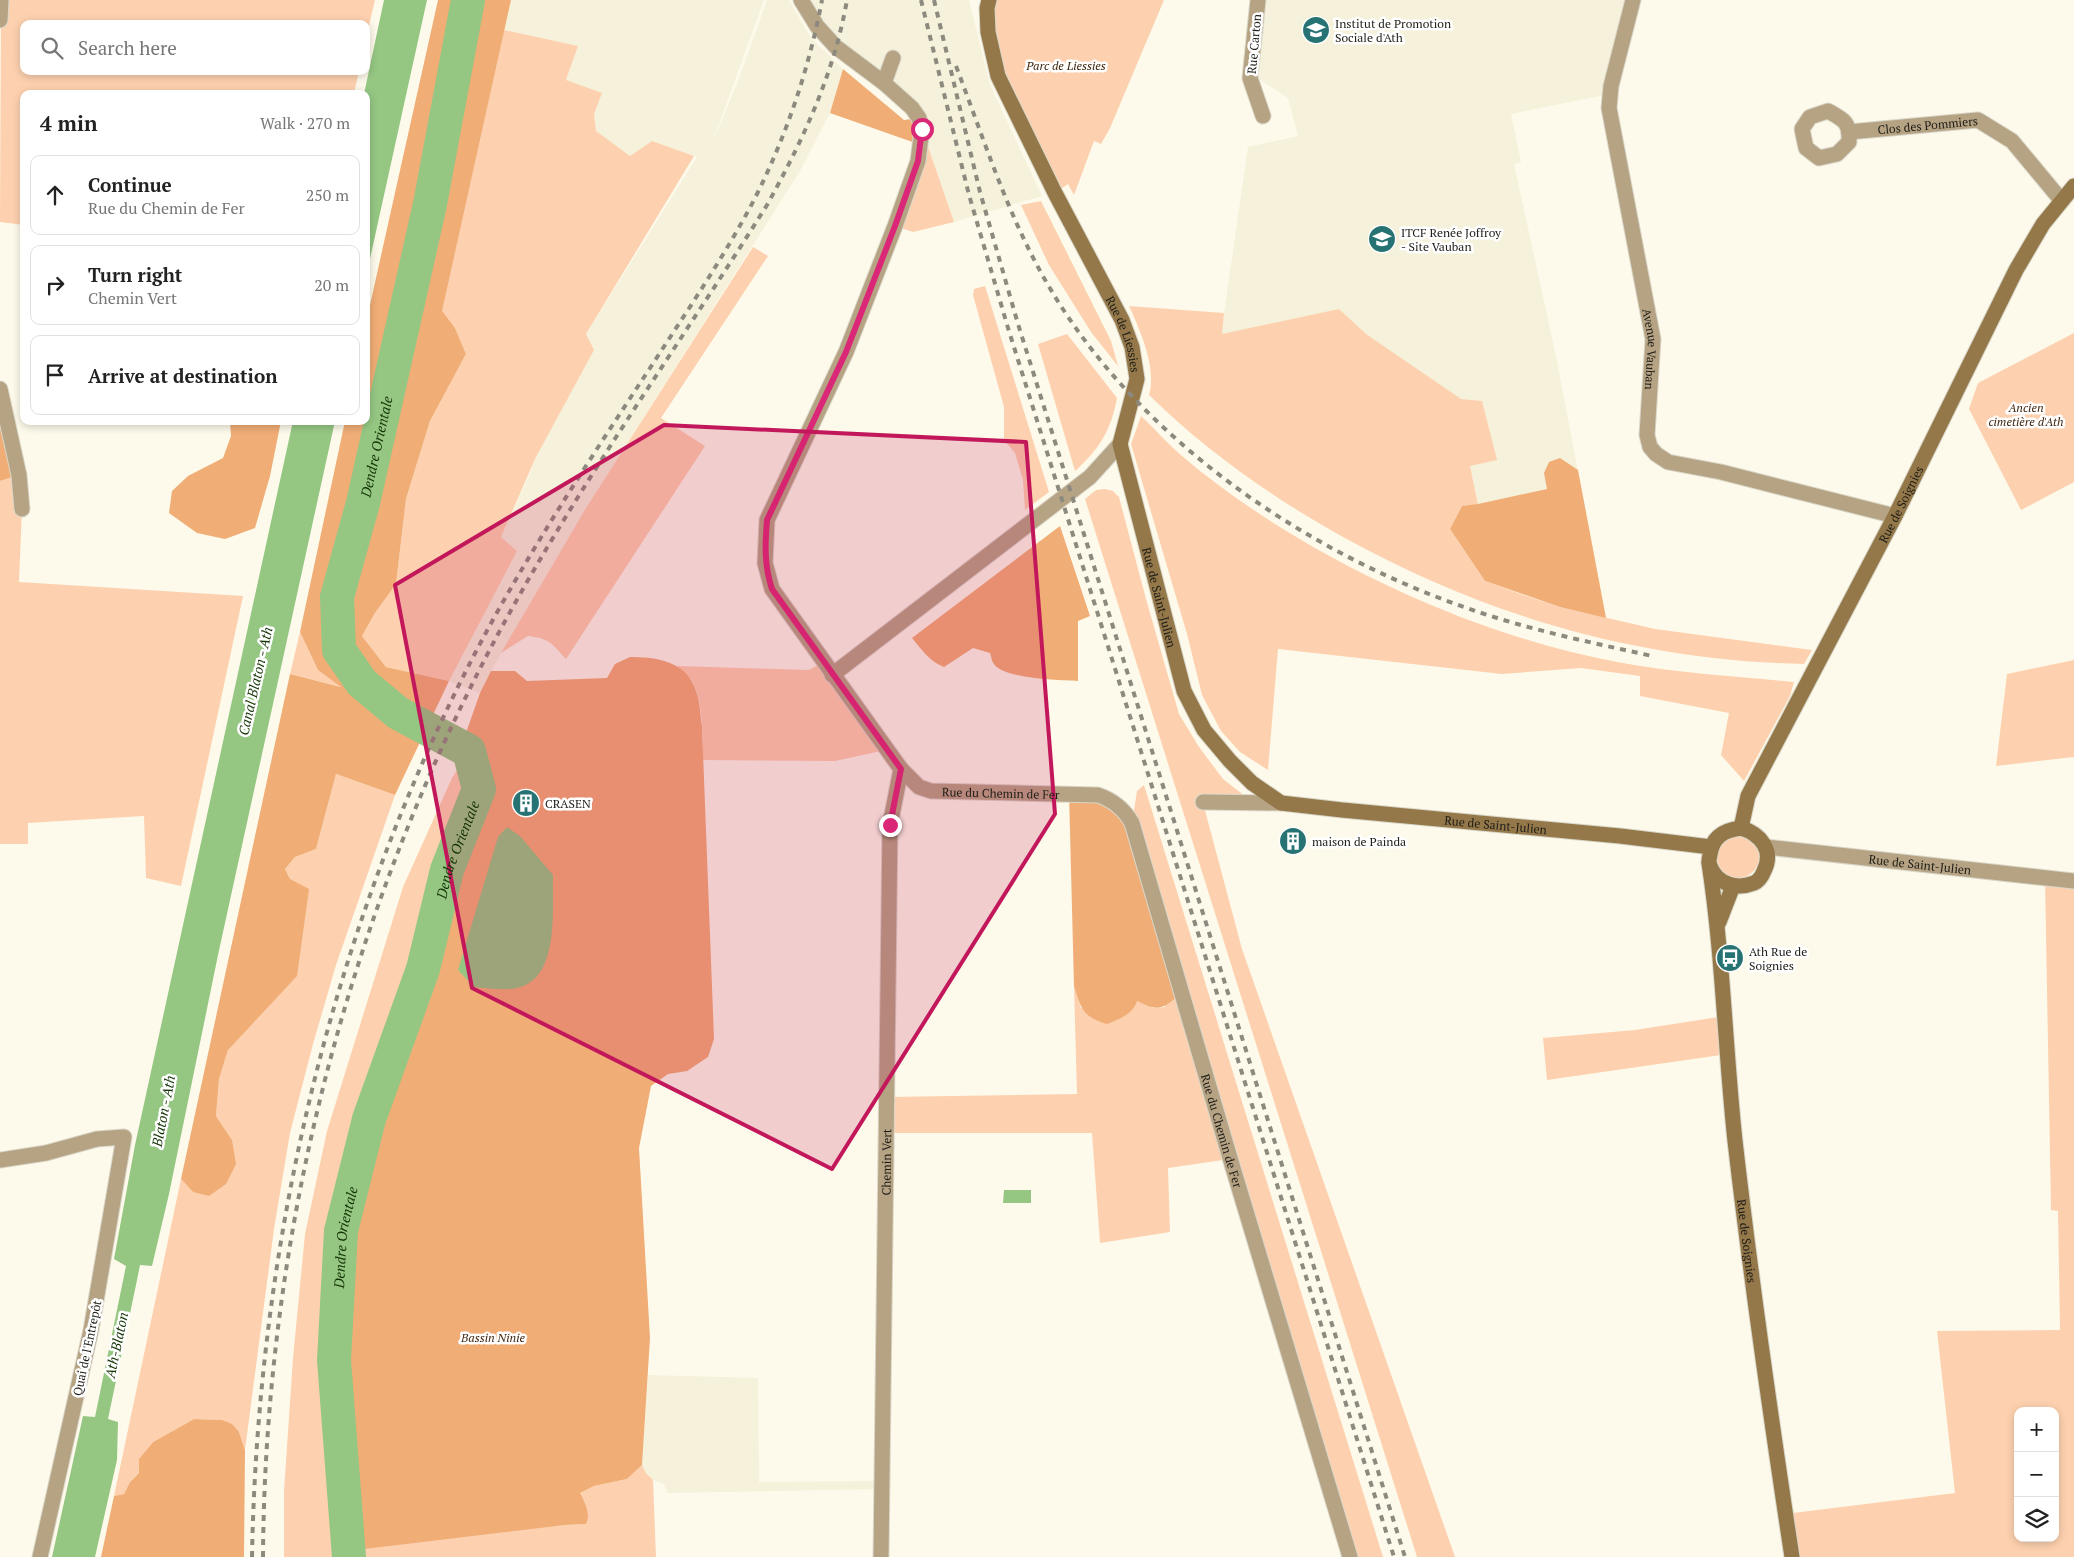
<!DOCTYPE html>
<meta charset="utf-8">
<style>
body{margin:0;font-family:"PT Serif",serif;background:#f6f6f6;color:#222}
.controls{position:absolute;right:15px;bottom:15px;display:grid;overflow:hidden;border-radius:10px;box-shadow:0 2px 8px #0003}
.controls button{width:45px;height:45px;display:grid;place-items:center;padding:0;border:0;border-bottom:1px solid #e0e0e0;background:#fff;color:#222;font:25px sans-serif}
.stop{position:absolute;width:15px;height:15px;margin:-11px;border:4px solid #db2777;border-radius:50%;background:#fff}
.stop.end{background:#db2777;border-color:#fff;box-shadow:0 1px 5px #0008}
.list{margin:0;padding:0;list-style:none}
h2{display:flex;justify-content:space-between;align-items:center;height:65px;margin:0;padding:0 20px;font-size:21px}
h2 small{font-size:16px;font-weight:400;color:#767676}
.list li{display:grid;grid-template-columns:32px 1fr auto;gap:15px;align-items:center;box-sizing:border-box;height:80px;margin:0 10px 10px;padding:0 10px;border:1px solid #e0e0e0;border-radius:10px}
.list b{display:block;font-size:19px;white-space:nowrap}
.list p{margin:0;font-size:16px;white-space:nowrap;color:#767676}
.list em{font-size:16px;font-style:normal;color:#767676}
.icon{flex:none;width:28px;height:28px;fill:none;stroke:currentColor;stroke-width:2;stroke-linecap:round;stroke-linejoin:round}
.map{position:relative;flex:none;width:2074px;height:1557px;overflow:hidden}
.search{position:absolute;background:#fff;box-shadow:0 2px 8px #0003;left:20px;top:20px;width:350px;height:55px;display:flex;align-items:center;gap:12px;box-sizing:border-box;padding:0 18px;border-radius:10px;color:#767676;font-size:19px}
.panel{position:absolute;background:#fff;box-shadow:0 2px 8px #0003;left:20px;top:90px;width:350px;height:335px;border-radius:10px}
.map>svg:first-child{display:block}
</style>
<div class="map">
<svg width="2074" height="1557" viewBox="0 0 2074 1557">
<rect width="100%" height="100%" fill="#fdfaeb"/>
<g fill="#f5f1da">
<path d="M511,0H764L711,146L738,81L767,0H789L811,38L843,69L830,113L800,171L586,508L491,671L480,693L449,681L517,551L501,537L528,478L586,334L697,157L652,141L630,156L595,131L594,114L566,80L578,46L504,30Z"/>
<path d="M811,0H969L990,85L1042,196L954,222L922,129L823,19Z"/>
<path d="M1258,0H1633L1610,94L1511,114L1521,162L1514,164L1557,361L1606,618L1221,334L1248,147L1298,136L1288,98L1259,79L1255,51Z"/>
<path d="M648,1375L758,1378L759,1482L882,1481V1489L668,1493L664,1484L653,1480L646,1473L642,1465Z"/>
</g>
<g fill="#fdd1af" fill-rule="evenodd">
<path d="M1,0H375L366,38V24H24V71H359L354,94H24V225L0,222Z"/>
<path d="M989,0H1164L1110,128L1101,144L1094,141L1074,195L1068,184L1055,193L998,76Z"/>
<path d="M504,30L578,46L566,80L602,93L594,114L596,131L630,156L652,141L694,156L586,334L594,350L536,457L501,537L517,551L449,681L386,667L362,636L375,613L396,584L406,499L430,421L466,354L455,328L441,312Z"/>
<path d="M922,129L954,222L913,232L895,226Z"/>
<path d="M1041,201L1111,341L1118,366L1091,332L1049,265L1021,205Z"/>
<path d="M753,247L768,256L661,418L705,446L566,659C551,643 551,639 528,636L501,653L586,508Z"/>
<path d="M985,286L1049,492L1025,510L1023,480L1015,453L1004,440V407L973,295L974,289Z"/>
<path d="M1129,306L1224,313L1222,334L1339,309L1366,334L1461,399L1482,401L1497,460L1470,466L1478,505L1462,506L1450,529L1485,581L1523,595L1560,607L1655,629L1812,650L1804,664C1638,660 1488,617 1343,537C1273,498 1206,451 1149,395C1157,368 1140,330 1129,306Z"/>
<path d="M2074,333V482L2021,510L1969,409L1978,383Z"/>
<path d="M1067,334L1117,398C1111,431 1099,449 1075,471L1038,344Z"/>
<path d="M1141,416C1155,429 1168,444 1182,456C1296,553 1470,635 1617,662C1675,673 1735,676 1794,682L1790,696L1744,781L1721,755L1729,713L1640,696V676L1581,668L1502,674L1278,649L1268,770L1240,752L1221,731L1202,695L1187,634L1131,444Z"/>
<path d="M19,475L22,509L19,582L243,596L181,886L146,878L144,816L28,823V844H0V481Z"/>
<path d="M1105,489L1113,491L1119,497L1146,599L1179,714L1199,747L1223,779L1254,803H1203L1242,949L1455,1557H1417L1085,499L1096,490Z"/>
<path d="M300,632L318,670L342,687L290,674Z"/>
<path d="M2074,660V757L1996,766L2007,674Z"/>
<path d="M824,662L881,751L835,761L703,760C703,740 703,696 691,680C687,675 682,670 677,666L809,670Z"/>
<path d="M469,751L479,789L447,870L423,969L369,1119L341,1231L334,1360L347,1536L585,1524L580,1493L594,1486L627,1479L642,1465L646,1473L653,1480L656,1557H284V1491L293,1358L305,1234L327,1131L403,887L452,778Z"/>
<path d="M336,774L395,795L336,965L313,1044L290,1133L274,1229L245,1450L239,1432L222,1420L194,1419L153,1442L139,1459V1473L130,1482L124,1494L114,1496L181,1179L193,1192L232,1140L216,1116L219,1079L228,1050L239,1036L290,879L285,869L295,857L316,849Z"/>
<path d="M1144,785L1383,1557H1350L1230,1159L1168,1168L1170,1232L1100,1243L1092,1133H887V1097L1077,1094L1074,986L1081,1008L1137,1001L1154,1008L1165,1007L1132,823L1137,791Z"/>
<circle cx="1738" cy="857" r="21"/>
<path d="M2045,878L2074,881V1557H1792L1785,1514L1955,1493L1937,1331L2060,1330L2058,1211L2051,1210ZM2018,1411H2055V1538H2018Z"/>
<path d="M1725,1016L1728,1054L1547,1080L1543,1038L1635,1030Z"/>
</g>
<g fill="#f0ad76">
<path d="M438,0H511L442,311L455,328L466,354L430,421L406,499L396,584L375,613L362,636L386,667L449,681L395,795L336,774L316,849L295,857L285,869L290,879L309,889L297,976L228,1050L219,1079L216,1116L232,1140L236,1164L226,1184L209,1196L193,1192L181,1179L290,674L341,687L318,670L300,632L345,421H366V323Z"/>
<path d="M843,69L904,120L919,118L921,145L830,113Z"/>
<path d="M0,411L19,475L0,481Z"/>
<path d="M230,421H281L270,476L255,528L225,539L197,533L169,513L172,491L188,476L223,458L231,436Z"/>
<path d="M1560,458L1578,470L1606,618L1560,607L1485,581L1450,529L1462,506L1478,504L1547,489L1544,473L1549,462Z"/>
<path d="M1060,526L1090,616L1078,621V681C1060,680 1004,679 994,664C992,662 991,656 990,653L973,648L944,667C929,661 922,650 912,638Z"/>
<path d="M630,657C652,657 681,660 692,682C700,695 700,713 702,727L714,1039L708,1057L687,1071L668,1074L651,1086L639,1148L650,1338L642,1465L627,1479L594,1486L580,1493C585,1503 591,1514 586,1524L565,1525L356,1550L347,1536L334,1360L341,1231L369,1119L423,969L447,870L479,789L469,751L467,730L480,693L491,671H515L527,681L607,678L615,664Z"/>
<path d="M1069,793L1120,807L1177,997C1160,1011 1156,1010 1137,1001C1133,1014 1120,1019 1107,1024C1083,1017 1081,1009 1074,986Z"/>
<path d="M194,1419L222,1420L232,1424L239,1432L245,1450L244,1557H101L114,1496L124,1494L130,1482L139,1473V1459L153,1442Z"/>
</g>
<g fill="#95c783">
<path d="M384,0H427L366,277V94H364Z"/>
<path d="M293,421H335L218,955L169,1194L152,1266L140,1265L137,1280L108,1419L118,1422L117,1460L95,1557H52L83,1416L95,1417L126,1266L114,1259L135,1145Z"/>
<path d="M507,827L520,836L553,875C552,909 560,979 517,988C504,991 487,988 474,987L458,970L498,837Z"/>
<path d="M1004,1190H1031V1203H1003Z"/>
</g>
<g fill="none" stroke-linecap="round" stroke-linejoin="round">
<path stroke="#95c783" stroke-width="34" id="s1" d="M349,1557L334,1360L341,1231L369,1119L423,969L447,870L479,789L469,751L398,713L362,683L339,650L337,597L363,503L430,204L468,0"/>
<g stroke="#d9d7c9" stroke-width="17">
<g id="street">
<path d="M801,0L817,26L836,47L884,83"/>
<path d="M1258,0L1250,78L1263,116"/>
<path id="s2" d="M1633,0L1611,86L1609,108L1653,339L1647,435L1650,447L1656,454L1668,462L1721,472L1895,516"/>
<path d="M0,20L1,0"/>
<path id="s3" d="M893,58L884,83L912,108L919,118L922,129L918,161L895,226L846,352L767,520L765,563L772,589L901,769L919,787L931,791L1098,795C1113,800 1124,809 1132,823L1230,1158L1350,1557"/>
<path d="M1828,111C1845,120 1850,123 1849,142L1837,154L1819,158L1806,148L1802,129L1810,117Z"/>
<path id="s4" d="M1849,132L1978,120L2012,141L2061,200"/>
<path d="M0,389L19,475L22,509"/>
<path d="M832,675L1090,477L1120,444"/>
<path d="M1203,802L1281,803"/>
<path id="s5" d="M1766,847L2074,881"/>
<path d="M0,1160L46,1153L97,1139L124,1137L91,1330L40,1557"/>
<path id="s6" d="M881,1557L890,825L901,769"/>
</g>
</g>
<g stroke="#d9d7c9" stroke-width="17">
<g id="secondary">
<path id="s7" d="M989,0L987,8L988,32L998,76L1055,193L1122,320L1132,347L1137,379L1120,444L1184,691L1204,730L1230,761L1252,783L1281,803L1342,810L1620,836L1711,847"/>
<path id="s8" d="M1741,828L1748,796L1895,516L2016,270L2043,224L2074,186"/>
<path d="M1741,828C1761,834 1774,851 1764,871C1762,876 1759,881 1754,883C1736,890 1717,884 1710,866C1708,862 1709,859 1710,855C1712,837 1724,830 1741,828Z"/>
<path id="s9" d="M1709,863C1723,955 1725,1048 1735,1141C1751,1280 1771,1419 1792,1557"/>
<path d="M1719,922L1733,886"/>
</g>
</g>
<use href="#street" stroke="#b6a384" stroke-width="15"/>
<use href="#secondary" stroke="#94784a" stroke-width="15"/>
<g stroke="#8c8a7f" stroke-width="4" stroke-dasharray="6 6" stroke-linecap="butt">
<path d="M921,0L969,195L1008,328L1394,1557"/>
<path d="M934,0L980,192L1018,324L1405,1557"/>
<path d="M956,66C985,142 1009,220 1051,290C1139,438 1303,551 1464,607C1525,629 1589,642 1652,656"/>
<path d="M252,1557C258,1231 337,903 495,616C543,530 598,447 652,365C687,311 724,257 754,200C786,137 809,69 822,0"/>
<path d="M263,1557C265,1233 349,908 504,623C583,478 680,344 767,205C803,140 834,74 847,0"/>
</g>
</g>
<g fill="none" stroke-linecap="round" stroke-linejoin="round">
<path stroke="#db2777" stroke-width="6" d="M890,825L901,769L772,589C764,565 765,545 767,520L846,352L895,226L918,161L922,129"/>
</g>
<path fill="#c2185b" fill-opacity="0.2" stroke="#c2185b" stroke-width="4" stroke-linejoin="round" d="M664,425L1026,442L1055,814L832,1169L472,988L395,585Z"/>
<defs>
<g id="university-disc" transform="scale(1.4375)"><circle r="9.5" fill="#277273" stroke="#fff"/><path d="M0-5L7-2L0 1L-7-2ZM-4 1L0 2.5L4 1V4Q0 6-4 4Z" fill="#fff"/></g>
<g id="school-disc" transform="scale(1.4375)"><circle r="9.5" fill="#277273" stroke="#fff"/><path d="M0-5L7-2L0 1L-7-2ZM-4 1L0 2.5L4 1V4Q0 6-4 4Z" fill="#fff"/></g>
<g id="building-disc" transform="scale(1.4375)"><circle r="9.5" fill="#277273" stroke="#fff"/><path d="M-4-6H4V6H1V3H-1V6H-4ZM-2.5-4.3h1.7v1.8h-1.7ZM.8-4.3h1.7v1.8H.8ZM-2.5-1h1.7V.8h-1.7ZM.8-1h1.7V.8H.8Z" fill="#fff"/></g>
<g id="bus-disc" transform="scale(1.4375)"><circle r="9.5" fill="#277273" stroke="#fff"/><path d="M-5-6H5V4H4V6H2V4H-2V6H-4V4H-5ZM-3.5-4V0h7V-4ZM-3.5 1.2v1.5H-2V1.2ZM2 1.2v1.5H3.5V1.2Z" fill="#fff"/></g>
</defs>
<g fill-rule="evenodd">
<use href="#university-disc" x="1316" y="30"/>
<use href="#school-disc" x="1382" y="239"/>
<use href="#building-disc" x="526" y="803"/>
<use href="#building-disc" x="1293" y="841"/>
<use href="#bus-disc" x="1730" y="958"/>
</g>
<g text-anchor="middle" dominant-baseline="central" stroke-width="5" stroke-linejoin="round" paint-order="stroke">
<g font-size="12" fill="#1e1d17" stroke="#fff" text-anchor="start">
<text x="1335" y="23">Institut de Promotion<tspan x="1335" dy="14">Sociale d'Ath</tspan></text>
<text x="1401" y="232">ITCF Renée Joffroy<tspan x="1401" dy="14">- Site Vauban</tspan></text>
<text x="545" y="803">CRASEN</text>
<text x="1312" y="841">maison de Painda</text>
<text x="1749" y="951">Ath Rue de<tspan x="1749" dy="14">Soignies</tspan></text>
</g>
<g font-size="12" fill="#1e1d17" stroke="#fff">
<text transform="translate(1254 44) rotate(-85)">Rue Carton</text>
<text stroke="none"><textPath href="#s4" startOffset="79">Clos des Pommiers</textPath></text>
<text stroke="none"><textPath href="#s7" startOffset="365">Rue de Liessies</textPath></text>
<text stroke="none"><textPath href="#s2" startOffset="356">Avenue Vauban</textPath></text>
<text stroke="none"><textPath href="#s8" startOffset="362">Rue de Soignies</textPath></text>
<text stroke="none"><textPath href="#s7" startOffset="638">Rue de Saint-Julien</textPath></text>
<text stroke="none"><textPath href="#s3" startOffset="909">Rue du Chemin de Fer</textPath></text>
<text stroke="none"><textPath href="#s7" startOffset="1101">Rue de Saint-Julien</textPath></text>
<text stroke="none"><textPath href="#s5" startOffset="155">Rue de Saint-Julien</textPath></text>
<text stroke="none"><textPath href="#s3" startOffset="1372">Rue du Chemin de Fer</textPath></text>
<text stroke="none"><textPath href="#s6" startOffset="395">Chemin Vert</textPath></text>
<text stroke="none"><textPath href="#s9" startOffset="380">Rue de Soignies</textPath></text>
<text transform="translate(87 1348) rotate(-78)">Quai de l'Entrepôt</text>
</g>
<g font-size="12" font-style="italic" fill="#40250d" stroke="#fff">
<text x="1066" y="65">Parc de Liessies</text>
<text x="2026" y="407">Ancien<tspan x="2026" dy="14">cimetière d'Ath</tspan></text>
<text x="493" y="1337">Bassin Ninie</text>
</g>
<g font-size="14" font-style="italic" fill="#143405" stroke="#fff">
<text stroke="none"><textPath href="#s1" startOffset="1206">Dendre Orientale</textPath></text>
<text transform="translate(255 681) rotate(-77)">Canal Blaton - Ath</text>
<text stroke="none"><textPath href="#s1" startOffset="726">Dendre Orientale</textPath></text>
<text transform="translate(163 1111) rotate(-79)">Blaton - Ath</text>
<text stroke="none"><textPath href="#s1" startOffset="321">Dendre Orientale</textPath></text>
<text transform="translate(116 1345) rotate(-78)">Ath-Blaton</text>
</g>
</g>
</svg>
<div class="controls">
<button>+</button>
<button>−</button>
<button><svg class="icon" aria-label="layers" viewBox="0 0 24 24"><path d="M12 4l9 5-9 5-9-5zM3 14l9 5 9-5"/></svg></button>
</div>
<div class="stop" style="left:922px;top:129px"></div>
<div class="stop end" style="left:890px;top:825px"></div>
<div class="search"><svg class="icon" aria-label="search" viewBox="0 0 24 24"><circle cx="10" cy="10" r="6"/><path d="M15 15l6 6"/></svg>Search here</div>
<section class="panel">
<h2>4 min<small>Walk · 270 m</small></h2>
<ul class="list">
<li><svg class="icon" aria-label="ahead" viewBox="0 0 24 24"><path d="M12 20V5M6 11l6-6 6 6"/></svg><div><b>Continue</b><p>Rue du Chemin de Fer</p></div><em>250 m</em></li>
<li><svg class="icon" aria-label="right" viewBox="0 0 24 24"><path d="M7 20v-9h11M14 6l5 5-5 5"/></svg><div><b>Turn right</b><p>Chemin Vert</p></div><em>20 m</em></li>
<li><svg class="icon" aria-label="arrive" viewBox="0 0 24 24"><path d="M6 21V4h12l-3 4 3 4H6"/></svg><div><b>Arrive at destination</b></div></li>
</ul>
</section>
</div>
